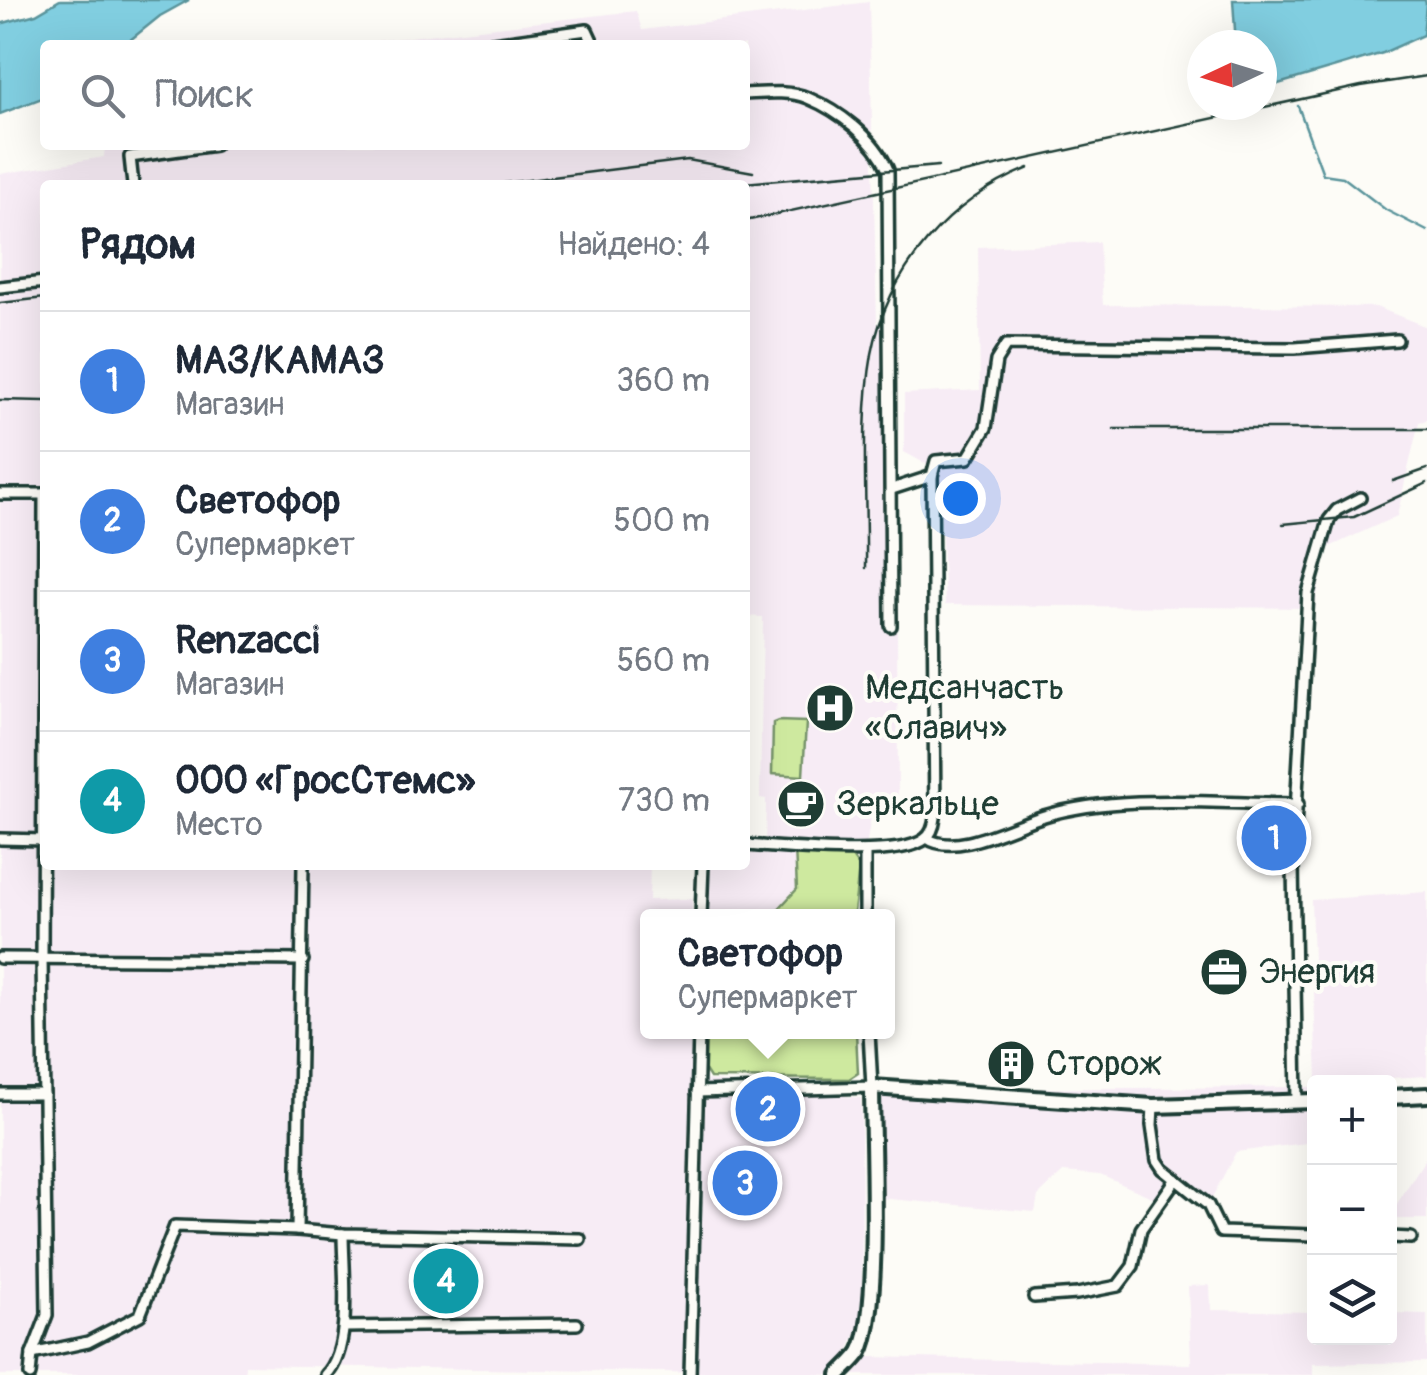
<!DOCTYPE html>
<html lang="ru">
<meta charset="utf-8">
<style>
body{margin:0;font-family:Pangolin,sans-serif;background:#f6f6f7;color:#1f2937}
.controls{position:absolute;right:30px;bottom:30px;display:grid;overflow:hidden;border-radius:10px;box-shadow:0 10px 40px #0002}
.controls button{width:90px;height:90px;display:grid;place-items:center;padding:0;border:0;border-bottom:2px solid #e0e1e3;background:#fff;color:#1f2937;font:50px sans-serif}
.compass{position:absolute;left:1187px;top:30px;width:90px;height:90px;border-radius:50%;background:#fff;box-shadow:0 10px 40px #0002;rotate:266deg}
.you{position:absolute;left:960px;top:498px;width:35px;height:35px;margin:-25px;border:8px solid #fff;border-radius:50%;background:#1a73e8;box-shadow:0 0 0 15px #1a73e833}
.badge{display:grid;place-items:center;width:65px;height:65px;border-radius:50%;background:#1f3d34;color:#fff;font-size:32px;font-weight:700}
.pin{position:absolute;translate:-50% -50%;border:5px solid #fff;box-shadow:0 2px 10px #0006}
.popup{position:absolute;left:640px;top:909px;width:255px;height:130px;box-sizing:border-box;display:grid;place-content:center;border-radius:10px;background:#fff;filter:drop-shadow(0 2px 8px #0005);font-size:32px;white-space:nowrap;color:#747a83}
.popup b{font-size:38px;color:#1f2937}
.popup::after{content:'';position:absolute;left:50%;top:100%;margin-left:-20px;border:20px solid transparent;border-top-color:#fff}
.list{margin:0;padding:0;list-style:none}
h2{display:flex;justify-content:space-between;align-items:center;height:130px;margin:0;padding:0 40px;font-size:42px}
h2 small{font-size:32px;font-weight:400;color:#747a83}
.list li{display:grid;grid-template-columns:65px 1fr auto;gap:30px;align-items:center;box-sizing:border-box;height:140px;padding:0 40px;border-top:2px solid #e0e1e3}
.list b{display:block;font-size:38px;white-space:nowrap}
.list p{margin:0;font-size:32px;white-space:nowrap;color:#747a83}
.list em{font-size:32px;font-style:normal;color:#747a83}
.icon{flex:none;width:55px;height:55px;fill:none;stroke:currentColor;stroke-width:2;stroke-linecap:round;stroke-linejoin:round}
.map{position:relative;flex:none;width:1427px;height:1375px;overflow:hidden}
.search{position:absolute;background:#fff;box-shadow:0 10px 40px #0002;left:40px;top:40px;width:710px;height:110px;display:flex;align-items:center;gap:25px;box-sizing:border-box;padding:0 35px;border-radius:10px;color:#747a83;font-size:38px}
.panel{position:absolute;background:#fff;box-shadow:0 10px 40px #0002;left:40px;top:180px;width:710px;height:690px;border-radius:10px}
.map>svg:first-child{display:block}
</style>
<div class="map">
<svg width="1427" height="1375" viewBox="0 0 1427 1375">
<rect width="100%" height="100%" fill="#fdfcf7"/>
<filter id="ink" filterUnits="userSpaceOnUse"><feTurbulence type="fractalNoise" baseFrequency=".01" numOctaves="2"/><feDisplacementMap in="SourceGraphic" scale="20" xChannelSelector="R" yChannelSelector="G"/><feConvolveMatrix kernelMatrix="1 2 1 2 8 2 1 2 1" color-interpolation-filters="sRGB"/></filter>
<g filter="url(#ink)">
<g fill="#f7ecf5">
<path d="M869,2L877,323H887L888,618H897L898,798L874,800L865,852L796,848L797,889L771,916H702L703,865H745V845L765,846L766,799L760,798L763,617L745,616V185H45V865H650L649,900L692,899V916H648V1032H697V1079L861,1098L862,1320L837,1375L245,1365L244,1375H0V174L104,157L105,145H745V45H367L366,42L636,11L642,30Z"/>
<path d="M1099,242L1103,305L1376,307L1427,327V420L1419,422L1397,516L1325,549L1315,608L945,605L939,471L904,452V394L980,390L978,247Z"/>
<path d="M1427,892V1076L1317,1082L1311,900Z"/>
<path d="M1314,1087V1142L1236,1152L1208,1205L1176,1180L1159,1200L1100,1175L1063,1172L1038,1196L1035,1212L878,1198L881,1089Z"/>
<path d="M1427,1156V1219H1390V1215Z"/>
<path d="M1210,1285L1211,1310L1314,1312V1338H1390V1313L1427,1314V1362L1313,1364V1375H850L867,1357L1191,1364L1188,1286Z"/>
</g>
<g fill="#cee99f" stroke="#76936a" stroke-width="2.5">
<path d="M778,721L806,722L803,776L772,774L773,723Z"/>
<path d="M795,848L851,856L859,867L854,913L850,916H772L797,889Z"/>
<path d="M704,1032H856L858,1073L849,1079L710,1078L703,1067Z"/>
</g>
<g fill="#81cee0" stroke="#5a949b" stroke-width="2.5">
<path d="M60,0H189L160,16L124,45H45V97L0,114V24L36,14Z"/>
<path d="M1233,0H1425L1426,4L1423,35L1383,53L1275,85H1262V45H1236Z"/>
</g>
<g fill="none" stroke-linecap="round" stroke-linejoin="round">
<path stroke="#5a949b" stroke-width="2.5" d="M1298,106L1323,174L1343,177L1386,210L1427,231"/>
<g stroke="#1f3d34" stroke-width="16">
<g id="minor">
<path d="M479,45L587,30L594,45"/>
<path d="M745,94C764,93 789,90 808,98C839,111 875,138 888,170L891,626"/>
<path d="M133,185L130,157L215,145"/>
<path d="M0,287L45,282"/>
<path d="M892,489L932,476L936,461L968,458L986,428L996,361L1006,345L1295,348L1397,340"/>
<path d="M0,494H45"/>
<path d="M927,838C955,858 1013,825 1044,816C1119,793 1219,804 1298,804"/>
<path d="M0,839L45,840"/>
<path d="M745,845C781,847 899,860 925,839C932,834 934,826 935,818L932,476"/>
<path d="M865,852V916"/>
<path d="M303,865L297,1230L343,1234L580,1239"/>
<path d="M701,916L703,865"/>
<path d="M0,958L303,960"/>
<path d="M697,1092L872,1087L869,1032"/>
<path d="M0,1094H44"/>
<path d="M1297,1101L1293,865L1308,593L1329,520L1337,510L1360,498"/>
<path d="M1153,1106L1152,1125L1157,1160L1163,1169L1208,1205L1221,1232L1314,1235"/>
<path d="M1390,1237L1411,1238"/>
<path d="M1034,1297L1077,1294L1118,1286L1133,1266L1141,1229L1176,1179"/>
<path d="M344,1327L577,1324"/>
<path d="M32,1354L88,1342L140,1315L175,1226L297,1230"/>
<path d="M30,1375L32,1354L47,1315L42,958L44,494"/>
<path d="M326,1375C353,1348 343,1271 343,1234"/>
<path d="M690,1375L699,1032"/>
</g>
</g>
<g stroke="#1f3d34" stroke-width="20">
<g id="secondary">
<path d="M1390,1097L1427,1095"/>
<path d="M839,1375C845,1368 855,1360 860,1352C881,1314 872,1139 872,1087L1153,1106L1314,1101"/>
</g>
</g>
<use href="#minor" stroke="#fdfcf7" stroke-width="9"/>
<use href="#secondary" stroke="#fdfcf7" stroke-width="12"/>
<g stroke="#1f3d34" stroke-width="2.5">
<path d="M489,185L688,160L753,172"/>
<path d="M721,185L938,166"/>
<path d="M745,221L1361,86L1427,76"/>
<path d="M0,303L45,298"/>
<path d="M0,400L45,401"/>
<path d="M1114,429H1427"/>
<path d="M1393,481L1427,469"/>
<path d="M1283,524L1354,517L1427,483"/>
<path d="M866,568C867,500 860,421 872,354C888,269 950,200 1029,168"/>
</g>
</g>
</g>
<defs>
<g id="hospital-disc" transform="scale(2.5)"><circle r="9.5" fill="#1f3d34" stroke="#fdfcf7"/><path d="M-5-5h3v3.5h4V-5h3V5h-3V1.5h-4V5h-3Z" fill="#fff"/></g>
<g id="cafe-disc" transform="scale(2.5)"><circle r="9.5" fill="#1f3d34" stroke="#fdfcf7"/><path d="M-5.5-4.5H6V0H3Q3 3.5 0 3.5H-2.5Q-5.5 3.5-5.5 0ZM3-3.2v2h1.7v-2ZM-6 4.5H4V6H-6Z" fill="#fff"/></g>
<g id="office-disc" transform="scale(2.5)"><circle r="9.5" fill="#1f3d34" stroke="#fdfcf7"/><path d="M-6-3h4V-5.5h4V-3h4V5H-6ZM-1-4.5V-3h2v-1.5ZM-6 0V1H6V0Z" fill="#fff"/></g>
<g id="building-disc" transform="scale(2.5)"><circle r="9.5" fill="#1f3d34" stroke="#fdfcf7"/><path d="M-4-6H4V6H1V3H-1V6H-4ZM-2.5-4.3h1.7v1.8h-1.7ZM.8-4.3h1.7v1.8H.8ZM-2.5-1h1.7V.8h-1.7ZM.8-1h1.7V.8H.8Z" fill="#fff"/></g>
</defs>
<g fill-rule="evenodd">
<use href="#hospital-disc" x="830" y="708"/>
<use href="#cafe-disc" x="801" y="804"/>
<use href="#office-disc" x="1224" y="972"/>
<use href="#building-disc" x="1011" y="1064"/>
</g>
<g text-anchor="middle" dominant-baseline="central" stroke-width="8" stroke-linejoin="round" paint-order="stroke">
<g font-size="35" fill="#1f3d34" stroke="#fdfcf7" text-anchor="start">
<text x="865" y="688">Медсанчасть<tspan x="865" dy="40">«Славич»</tspan></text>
<text x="836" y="804">Зеркальце</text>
<text x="1259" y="972">Энергия</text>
<text x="1046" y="1064">Сторож</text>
</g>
</g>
</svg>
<div class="controls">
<button>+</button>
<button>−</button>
<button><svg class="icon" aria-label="layers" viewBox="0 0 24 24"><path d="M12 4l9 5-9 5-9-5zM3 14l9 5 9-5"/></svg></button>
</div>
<svg class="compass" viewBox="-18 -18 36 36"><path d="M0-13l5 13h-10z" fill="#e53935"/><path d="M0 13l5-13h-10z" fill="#747a83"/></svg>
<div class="you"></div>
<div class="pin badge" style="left:1274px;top:838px;background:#3f7fe0">1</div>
<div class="pin badge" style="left:768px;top:1109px;background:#3f7fe0">2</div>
<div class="popup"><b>Светофор</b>Супермаркет</div>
<div class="pin badge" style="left:745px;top:1183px;background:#3f7fe0">3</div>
<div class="pin badge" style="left:446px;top:1281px;background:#0f9aa8">4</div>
<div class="search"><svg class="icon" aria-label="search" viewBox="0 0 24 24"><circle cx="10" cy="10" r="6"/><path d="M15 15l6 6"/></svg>Поиск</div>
<section class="panel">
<h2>Рядом<small>Найдено: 4</small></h2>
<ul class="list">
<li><span class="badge" style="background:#3f7fe0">1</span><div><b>МАЗ/КАМАЗ</b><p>Магазин</p></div><em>360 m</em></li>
<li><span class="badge" style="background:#3f7fe0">2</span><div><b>Светофор</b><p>Супермаркет</p></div><em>500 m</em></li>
<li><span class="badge" style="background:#3f7fe0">3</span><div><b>Renzacci</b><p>Магазин</p></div><em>560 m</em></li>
<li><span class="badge" style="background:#0f9aa8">4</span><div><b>ООО «ГросСтемс»</b><p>Место</p></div><em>730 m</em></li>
</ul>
</section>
</div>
